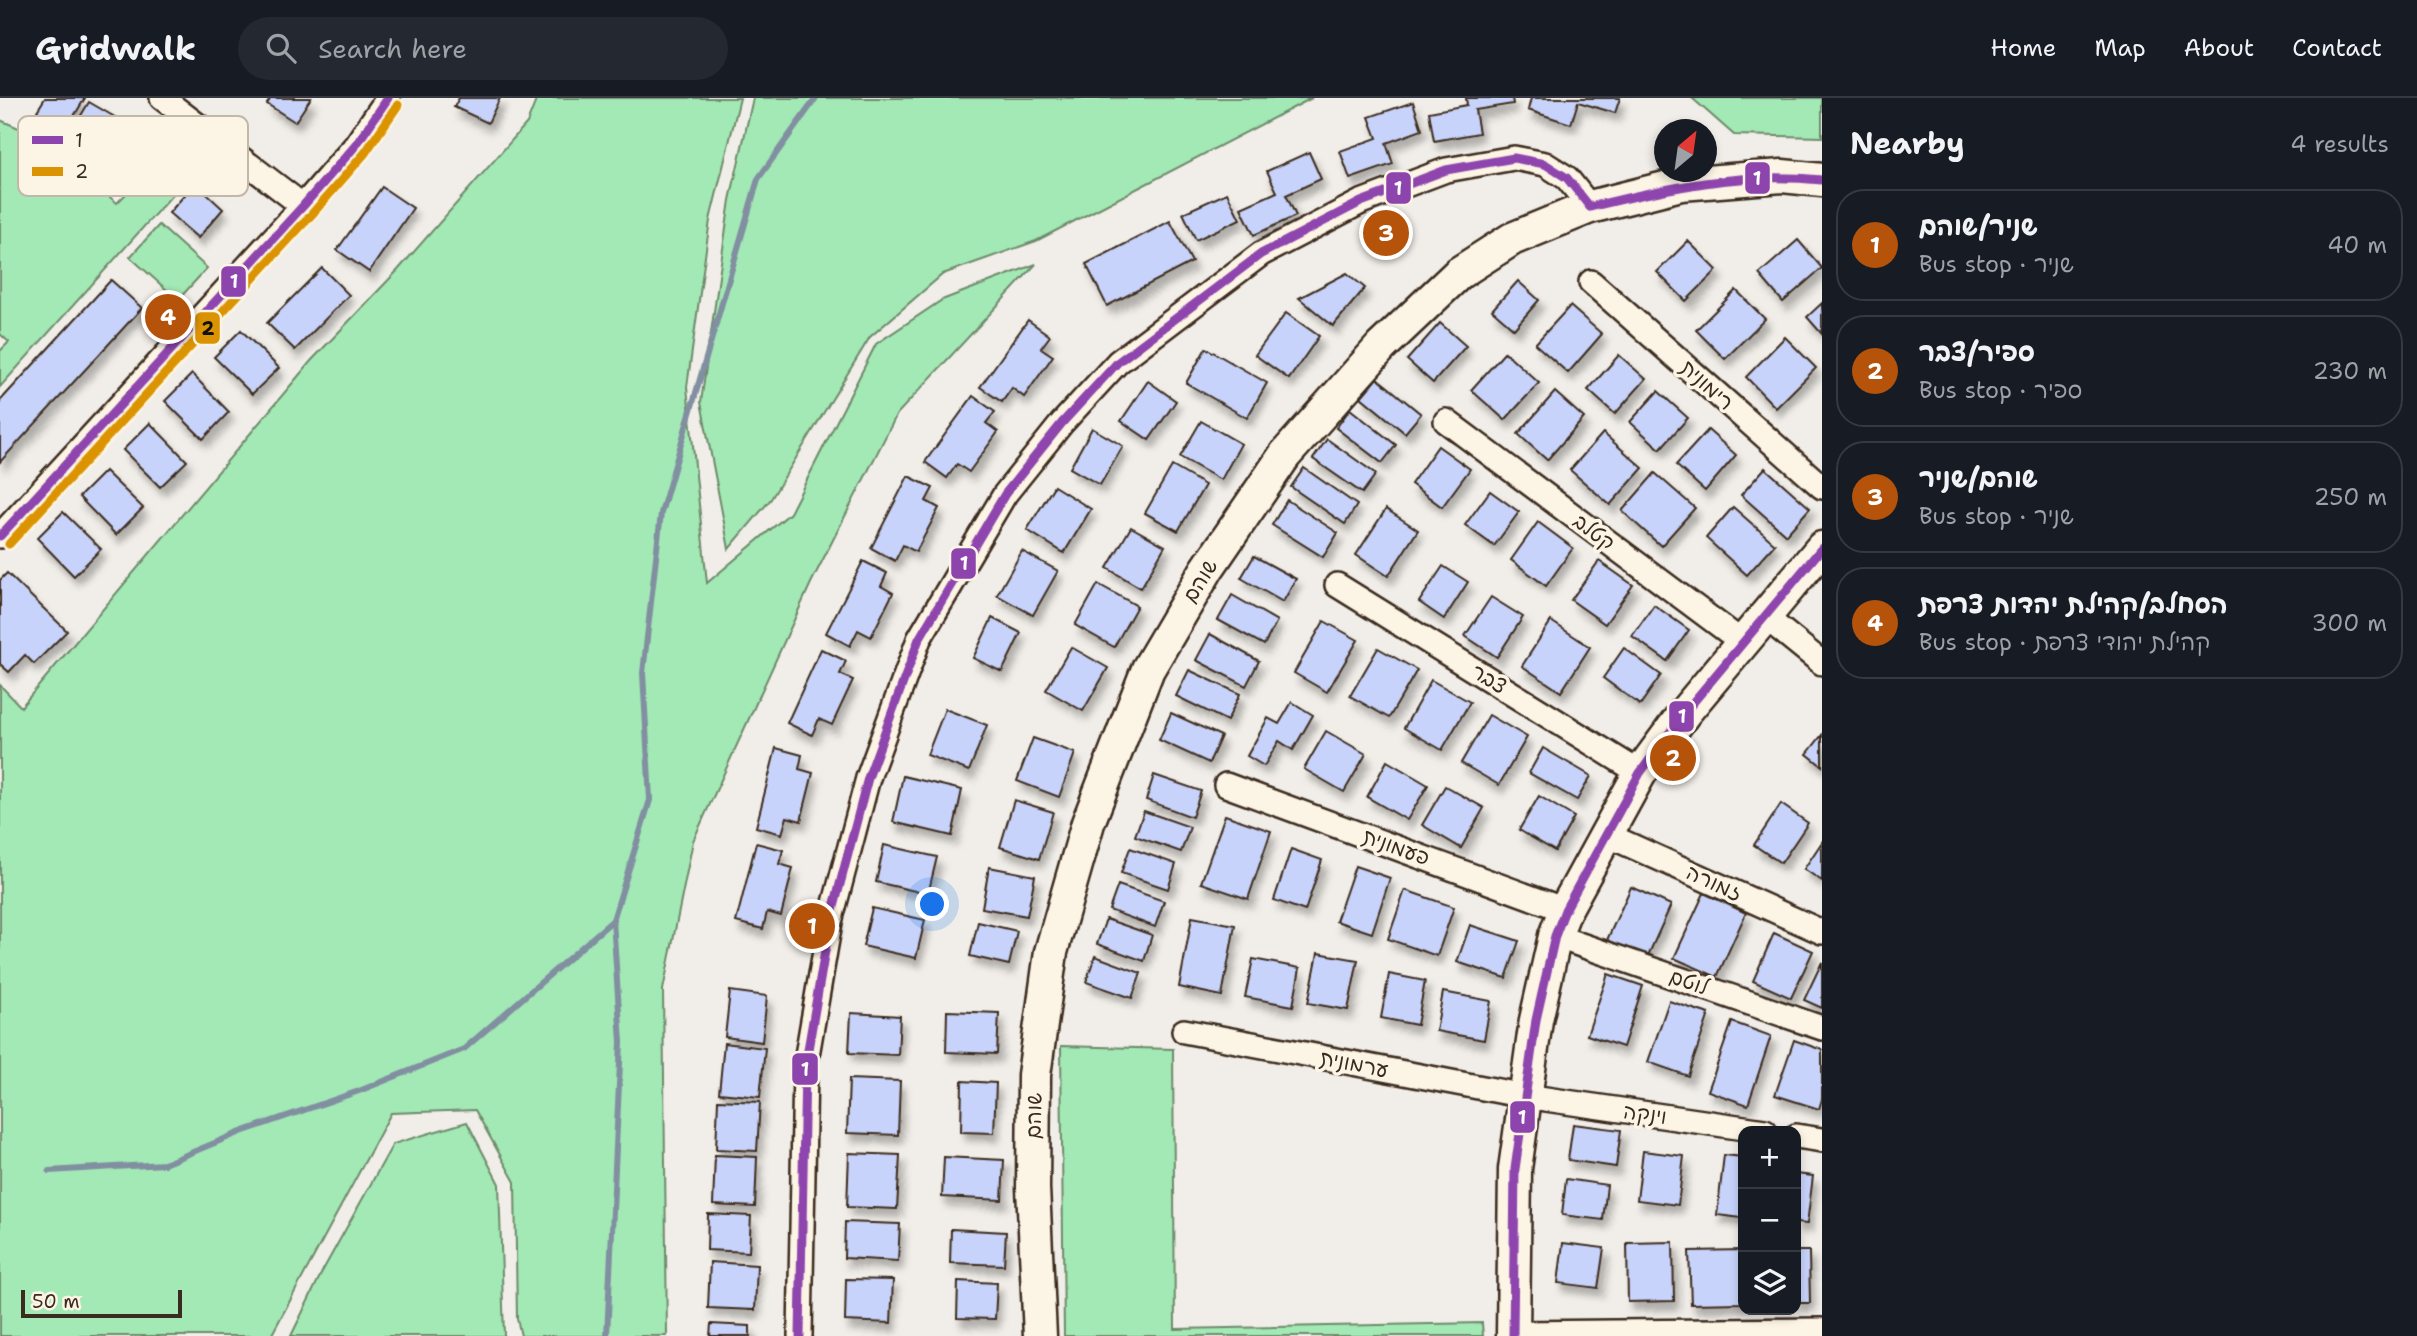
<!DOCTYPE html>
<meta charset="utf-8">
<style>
body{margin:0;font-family:"Shantell Sans","Playpen Sans Hebrew",sans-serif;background:#242831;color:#f1f3f6}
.controls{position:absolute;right:21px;bottom:21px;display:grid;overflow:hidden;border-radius:14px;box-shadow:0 4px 10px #0003}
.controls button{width:63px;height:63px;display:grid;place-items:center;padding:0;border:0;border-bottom:2px solid #363941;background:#171b24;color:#f1f3f6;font:35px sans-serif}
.compass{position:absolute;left:1654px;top:21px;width:63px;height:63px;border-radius:50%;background:#171b24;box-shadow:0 4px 10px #0003;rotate:29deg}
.scale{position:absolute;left:21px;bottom:18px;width:161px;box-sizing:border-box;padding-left:7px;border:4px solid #3b2a1e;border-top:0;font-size:19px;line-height:24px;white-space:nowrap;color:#3b2a1e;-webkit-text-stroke:5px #fcf5e5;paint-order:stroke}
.you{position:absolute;left:933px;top:807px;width:24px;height:24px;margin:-18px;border:5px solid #fff;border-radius:50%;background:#1a73e8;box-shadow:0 0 0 10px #1a73e833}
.badge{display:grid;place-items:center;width:46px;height:46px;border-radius:50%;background:#b45309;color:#fff;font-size:23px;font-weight:700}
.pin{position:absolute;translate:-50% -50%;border:4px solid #fff;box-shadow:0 2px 7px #0006}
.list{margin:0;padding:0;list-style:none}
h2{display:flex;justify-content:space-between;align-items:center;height:91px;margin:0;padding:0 28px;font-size:30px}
h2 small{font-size:23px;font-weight:400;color:#9ea1a6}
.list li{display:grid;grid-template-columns:46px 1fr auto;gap:21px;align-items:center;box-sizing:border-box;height:112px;margin:0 14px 14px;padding:0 14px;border:2px solid #363941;border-radius:28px}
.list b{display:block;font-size:26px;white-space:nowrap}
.list p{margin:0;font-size:23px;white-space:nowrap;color:#9ea1a6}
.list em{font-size:23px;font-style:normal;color:#9ea1a6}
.icon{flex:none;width:38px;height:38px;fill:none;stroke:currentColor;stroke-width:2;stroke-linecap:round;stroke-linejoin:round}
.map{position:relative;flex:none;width:1822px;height:1238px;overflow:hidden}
header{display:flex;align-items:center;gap:42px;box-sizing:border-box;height:98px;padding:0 35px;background:#171b24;border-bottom:2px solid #363941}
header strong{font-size:33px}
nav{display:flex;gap:38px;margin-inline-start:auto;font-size:24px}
.search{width:490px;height:63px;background:#242831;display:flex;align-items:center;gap:18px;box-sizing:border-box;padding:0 24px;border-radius:38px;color:#9ea1a6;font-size:26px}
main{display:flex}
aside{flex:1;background:#171b24}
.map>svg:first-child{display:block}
</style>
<header>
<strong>Gridwalk</strong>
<div class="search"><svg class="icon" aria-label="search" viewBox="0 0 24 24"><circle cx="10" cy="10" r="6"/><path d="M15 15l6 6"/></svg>Search here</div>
<nav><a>Home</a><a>Map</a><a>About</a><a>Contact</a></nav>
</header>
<main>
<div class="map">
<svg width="1822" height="1238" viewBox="0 0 1822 1238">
<defs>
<filter id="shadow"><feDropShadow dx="4.5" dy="8" stdDeviation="3.5" flood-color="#0004"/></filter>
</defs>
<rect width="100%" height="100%" fill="#f1eee9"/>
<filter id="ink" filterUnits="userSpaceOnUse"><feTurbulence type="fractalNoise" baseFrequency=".0143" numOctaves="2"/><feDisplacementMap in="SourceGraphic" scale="14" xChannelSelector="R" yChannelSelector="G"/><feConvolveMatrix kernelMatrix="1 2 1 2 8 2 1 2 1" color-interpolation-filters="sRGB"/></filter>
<g filter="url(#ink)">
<g fill="#a2e9b5" stroke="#6e8a6a" stroke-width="2">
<path d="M537,0H740L710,122L687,289L707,485L790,415L876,246L942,202L1036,166L897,316L811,485L693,743L663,892L667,1238H521L517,1221L515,1084L475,1012L391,1015L271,1238H0V587L21,609L311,263L398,172L527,25Z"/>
<path d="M753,0H1312L1036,143L943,176L870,239L771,401L729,451L701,304L730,102Z"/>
<path d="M1692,0H1822V39L1734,37Z"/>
<path d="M0,22L33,36L117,105L183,39L209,56L0,289V253L9,244L0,236Z"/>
<path d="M159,127L207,170L178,202L130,159Z"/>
<path d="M1061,948L1173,951L1175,1231L1482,1225L1483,1238H1064Z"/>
<path d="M467,1024L499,1086L504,1238H291L323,1172L393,1046Z"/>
</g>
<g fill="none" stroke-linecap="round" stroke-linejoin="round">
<g stroke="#818fa1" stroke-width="6">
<path d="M49,1073L164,1066L241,1034L359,993L464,951L613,822"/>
<path d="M607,1238L621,944L613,822L650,702L643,575L661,415L758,81L816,0"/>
</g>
</g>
<g fill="#c7d3fa" stroke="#3b2a1e" stroke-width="2" filter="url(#shadow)">
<path d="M45,0H85L66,31L37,13Z"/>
<path d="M271,0H311L295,24L267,6Z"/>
<path d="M459,0H500L488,25L454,9Z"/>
<path d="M1466,0H1512L1513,6L1475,12L1479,35L1434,43L1429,14L1467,7Z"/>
<path d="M1531,0H1620L1615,15L1578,4L1571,26L1528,12Z"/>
<path d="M89,4L120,22L98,59L67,41Z"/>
<path d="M1413,4L1422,32L1386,45L1393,66L1350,81L1340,53L1377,40L1369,19Z"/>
<path d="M1309,54L1321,81L1286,97L1296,118L1254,137L1241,110L1277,94L1267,73Z"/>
<path d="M195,85L223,111L198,140L169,115Z"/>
<path d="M382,89L413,110L369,174L337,152Z"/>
<path d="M1227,95L1240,121L1196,142L1183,115Z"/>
<path d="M1170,123L1192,164L1107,208L1086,166Z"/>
<path d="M1798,142L1822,170L1783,204L1759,176Z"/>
<path d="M1688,143L1717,172L1686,203L1657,174Z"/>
<path d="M322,170L349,197L295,252L267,225Z"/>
<path d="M1347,175L1365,190L1333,228L1299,200Z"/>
<path d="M111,182L142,210L0,364V303Z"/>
<path d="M1518,183L1539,202L1514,231L1492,212Z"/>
<path d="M1736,192L1765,221L1725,261L1696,232Z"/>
<path d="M1822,205V236L1807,219Z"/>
<path d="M1570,208L1602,236L1568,275L1535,246Z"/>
<path d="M1286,215L1319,238L1289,281L1255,257Z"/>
<path d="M1028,222L1050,238L1041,250L1053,258L1024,299L1012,290L1002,304L980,289Z"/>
<path d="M1440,225L1466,248L1433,285L1407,262Z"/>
<path d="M241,232L279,270L252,296L214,259Z"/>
<path d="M1785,239L1816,270L1776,310L1746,279Z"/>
<path d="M1206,250L1267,285L1247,320L1186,285Z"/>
<path d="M1505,254L1539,285L1505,322L1471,292Z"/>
<path d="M1619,257L1646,281L1615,316L1588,292Z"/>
<path d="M192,276L229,314L203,341L165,303Z"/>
<path d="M1377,280L1421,316L1405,335L1361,299Z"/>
<path d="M1148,283L1176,303L1149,342L1121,323Z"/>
<path d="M1658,293L1688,320L1660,351L1630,324Z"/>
<path d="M1555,294L1584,320L1547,362L1518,336Z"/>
<path d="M973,298L995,314L986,325L998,334L969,374L957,366L947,380L925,364Z"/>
<path d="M1350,311L1396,347L1382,365L1336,330Z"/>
<path d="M1201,323L1241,346L1221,382L1180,359Z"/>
<path d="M150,325L187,363L160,389L123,352Z"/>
<path d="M1092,330L1123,348L1100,387L1070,370Z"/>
<path d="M1708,332L1736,357L1705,393L1676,367Z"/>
<path d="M1603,335L1643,370L1610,407L1570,372Z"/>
<path d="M1327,341L1376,376L1362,395L1313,361Z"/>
<path d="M1438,348L1470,371L1442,409L1411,386Z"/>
<path d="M1172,368L1205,387L1178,433L1145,415Z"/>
<path d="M1304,370L1357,407L1345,426L1291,389Z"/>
<path d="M1765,370L1810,410L1786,437L1741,397Z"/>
<path d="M105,373L143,410L116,437L79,399Z"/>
<path d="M1655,375L1695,410L1661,448L1622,413Z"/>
<path d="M908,378L933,390L926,403L939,410L916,454L903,447L895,463L871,450Z"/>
<path d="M1054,388L1091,411L1064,455L1027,432Z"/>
<path d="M1490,393L1519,414L1494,448L1465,427Z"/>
<path d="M1287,402L1338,435L1323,459L1272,427Z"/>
<path d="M1733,409L1775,446L1747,477L1706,440Z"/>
<path d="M1386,411L1418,432L1388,478L1356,457Z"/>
<path d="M63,414L101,451L74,478L37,440Z"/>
<path d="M1538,424L1573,450L1546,488L1511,462Z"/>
<path d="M1131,429L1165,448L1141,490L1107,470Z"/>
<path d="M1022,453L1058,473L1033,517L997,497Z"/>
<path d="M1254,458L1296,481L1283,504L1241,480Z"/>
<path d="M863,463L887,475L881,488L893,495L871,539L858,532L850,548L826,535Z"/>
<path d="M1599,463L1633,487L1605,526L1571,502Z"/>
<path d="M1443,468L1468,484L1444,521L1419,504Z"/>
<path d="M7,475L67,533L34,566L25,557L9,574L0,566V482Z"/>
<path d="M1098,486L1137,508L1114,549L1075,527Z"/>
<path d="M1232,497L1277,523L1264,547L1218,522Z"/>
<path d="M1491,499L1523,519L1497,559L1465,538Z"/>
<path d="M1654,507L1689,532L1667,563L1632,538Z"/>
<path d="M992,520L1021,535L1002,574L973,560Z"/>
<path d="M1324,523L1358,542L1327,594L1294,575Z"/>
<path d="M1551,523L1590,549L1561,594L1522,568Z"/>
<path d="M1210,536L1259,563L1246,588L1196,562Z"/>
<path d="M1071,549L1108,570L1083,613L1046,592Z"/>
<path d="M1378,550L1417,572L1389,620L1350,598Z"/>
<path d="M1624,550L1661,577L1640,607L1603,580Z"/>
<path d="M821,551L846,563L840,576L853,582L832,627L819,621L812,637L787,625Z"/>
<path d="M1189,572L1240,596L1227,623L1176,598Z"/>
<path d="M1431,582L1470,604L1442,652L1404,630Z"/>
<path d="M1292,604L1313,617L1293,652L1279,643L1264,668L1247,658L1268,620L1279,626Z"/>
<path d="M945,611L987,627L969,673L927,657Z"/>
<path d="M1171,615L1221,638L1209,665L1159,642Z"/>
<path d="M1489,617L1527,639L1499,687L1461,665Z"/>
<path d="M1326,633L1366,656L1344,694L1304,671Z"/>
<path d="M1822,637V668L1807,656Z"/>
<path d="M1033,640L1075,655L1059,699L1017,683Z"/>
<path d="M776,650L802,657L799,671L813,675L801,723L787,719L782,736L756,729Z"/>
<path d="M1543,650L1591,678L1577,702L1529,675Z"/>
<path d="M1387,663L1428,687L1407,722L1367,699Z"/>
<path d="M1154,677L1201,693L1192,719L1146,702Z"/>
<path d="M903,678L962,692L952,738L893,724Z"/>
<path d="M1445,688L1484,710L1461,750L1422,727Z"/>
<path d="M1539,698L1574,719L1555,753L1519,732Z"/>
<path d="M1014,702L1053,714L1039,761L1000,749Z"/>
<path d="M1781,706L1808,725L1781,765L1754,747Z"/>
<path d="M1144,713L1190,729L1181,754L1135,738Z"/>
<path d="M1225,717L1271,733L1248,801L1201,785Z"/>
<path d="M1822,744V783L1804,771Z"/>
<path d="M756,745L783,752L779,766L793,770L781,818L767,814L763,831L736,824Z"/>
<path d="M884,747L937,759L928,796L876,784Z"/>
<path d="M1130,750L1176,766L1168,791L1121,775Z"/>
<path d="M1291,751L1322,762L1305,813L1274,802Z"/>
<path d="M1355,768L1390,780L1372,835L1336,823Z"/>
<path d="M989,769L1035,778L1027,818L982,810Z"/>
<path d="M1118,787L1164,803L1155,829L1109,812Z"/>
<path d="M1631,789L1671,807L1647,860L1607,842Z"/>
<path d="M1405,792L1454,809L1437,858L1388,841Z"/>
<path d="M1704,795L1746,815L1717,879L1674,860Z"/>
<path d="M872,810L925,822L916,860L863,848Z"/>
<path d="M1192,819L1235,827L1222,898L1179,889Z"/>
<path d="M1106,821L1152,837L1144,863L1097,846Z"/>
<path d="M978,824L1017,833L1009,867L970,858Z"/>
<path d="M1470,827L1519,843L1506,880L1457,864Z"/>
<path d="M1774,835L1813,853L1791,900L1753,883Z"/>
<path d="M1318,855L1358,862L1348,912L1308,905Z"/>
<path d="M1095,858L1141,875L1132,900L1086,884Z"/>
<path d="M1253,861L1300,870L1293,908L1245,899Z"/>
<path d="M1822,864V910L1804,902Z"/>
<path d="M1389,876L1425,883L1417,927L1381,920Z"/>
<path d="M1608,876L1643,888L1623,949L1587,937Z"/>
<path d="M730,893L767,898L762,944L725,939Z"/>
<path d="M1443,894L1491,903L1484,942L1436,933Z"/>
<path d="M1669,903L1709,916L1688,978L1648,964Z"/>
<path d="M947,913L999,915L997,956L946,954Z"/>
<path d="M851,915L900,918L898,957L849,955Z"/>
<path d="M1732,924L1771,938L1748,1007L1708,993Z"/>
<path d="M1794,942L1822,952V1001L1819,1011L1775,997Z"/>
<path d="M724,945L765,950L760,999L719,995Z"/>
<path d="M849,981L900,983L898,1037L847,1035Z"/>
<path d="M962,983L996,985L994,1035L961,1034Z"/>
<path d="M718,1002L760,1004L757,1053L716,1051Z"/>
<path d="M1573,1026L1621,1032L1616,1069L1568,1062Z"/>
<path d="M1643,1053L1684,1058L1678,1107L1637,1102Z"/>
<path d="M849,1055L900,1057L897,1111L847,1109Z"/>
<path d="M715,1057L757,1059L755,1109L713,1107Z"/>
<path d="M1724,1057L1743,1059L1742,1120L1717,1117Z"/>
<path d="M944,1059L1004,1062L1002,1102L942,1099Z"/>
<path d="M1796,1076L1813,1078L1807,1126L1796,1125Z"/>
<path d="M1566,1081L1607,1087L1603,1122L1562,1117Z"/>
<path d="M708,1116L751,1118L749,1154L707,1152Z"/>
<path d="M845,1124L900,1126L898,1163L844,1160Z"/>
<path d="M951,1131L1006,1134L1004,1167L950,1165Z"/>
<path d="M1673,1144L1674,1203L1628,1204L1627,1145Z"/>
<path d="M1563,1145L1604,1150L1598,1190L1558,1185Z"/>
<path d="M1742,1152L1743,1205L1691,1206L1689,1153Z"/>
<path d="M1796,1153H1809L1810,1205H1796Z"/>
<path d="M710,1164L757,1167L755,1212L708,1210Z"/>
<path d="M846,1181L893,1182L891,1225L845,1223Z"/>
<path d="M958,1183L997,1185L995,1221L957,1220Z"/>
<path d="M711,1226L750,1228V1238H710Z"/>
</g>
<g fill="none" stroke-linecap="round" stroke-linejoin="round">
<g stroke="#3b2a1e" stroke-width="28">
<g id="street">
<path d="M162,0L303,108"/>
<path d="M1591,184L1822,389"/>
<path d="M1446,323L1742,544"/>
<path d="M0,438L303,108L356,47L388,0"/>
<path d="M1337,487L1640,675"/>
<path d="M1764,518L1822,565"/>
<path d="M1226,687L1565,812"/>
<path d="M1605,736L1822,834"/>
<path d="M1555,838L1822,930"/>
<path d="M1184,933L1525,998L1765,1033"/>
<path d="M1796,1038L1822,1042"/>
<path d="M1513,1235L1822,1232"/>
<path d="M800,1238L805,969L830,824L868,680L919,541L1005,396L1062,325L1118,264L1261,156L1361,104L1446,72L1514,60L1545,66L1567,80L1590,109"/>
</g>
</g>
<g stroke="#3b2a1e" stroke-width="37">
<g id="secondary">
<path d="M1040,1238L1033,1090L1034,977L1051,854L1088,725L1148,571L1207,471L1285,357L1381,249L1459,175L1512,141L1590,109L1681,86L1782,78L1822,82"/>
<path d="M1513,1238L1515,1071L1536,922L1555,838L1565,812L1640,675L1685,614L1822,450"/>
</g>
</g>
<use href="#street" stroke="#fcf5e5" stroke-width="23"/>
<use href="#secondary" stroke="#fcf5e5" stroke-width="32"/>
<g stroke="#fcf5e5" stroke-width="14">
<g id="bus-1">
<path d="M1590,109C1670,89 1738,74 1822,82"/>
<path d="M0,438L303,108L356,47L388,0"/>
<path d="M800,1238L805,969L830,824L868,680L919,541L1005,396L1062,325L1118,264L1261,156L1361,104L1446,72L1514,60L1545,66L1567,80L1590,109"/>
<path d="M1513,1238L1515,1071L1536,922L1555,838L1565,812L1640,675L1685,614L1822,450"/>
</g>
</g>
<g stroke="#fcf5e5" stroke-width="14">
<path id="bus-2" d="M9,446L312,116L365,55L398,7"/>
</g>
<use href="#bus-1" stroke="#8e44ad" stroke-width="9"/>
<use href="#bus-2" stroke="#db9304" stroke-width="9"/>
</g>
</g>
<g text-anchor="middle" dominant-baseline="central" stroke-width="7" stroke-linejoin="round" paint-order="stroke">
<g font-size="21" fill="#3b2a1e" stroke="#fcf5e5">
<text transform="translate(1707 287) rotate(42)">רימונית</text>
<text transform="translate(1594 434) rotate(37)">קטלב</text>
<text transform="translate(1200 483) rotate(-58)">שוהם</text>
<text transform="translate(1489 581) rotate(32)">צבר</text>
<text transform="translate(1396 749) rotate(20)">פעמונית</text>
<text transform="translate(1714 785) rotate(24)">זמורה</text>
<text transform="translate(1689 884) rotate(19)">לוטם</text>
<text transform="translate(1354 966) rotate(11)">ערמונית</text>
<text transform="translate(1645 1016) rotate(8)">וינקה</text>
<text transform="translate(1034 1018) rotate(-89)">שוהם</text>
</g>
</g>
<rect x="18" y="18" width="230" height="80" rx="10" fill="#fcf5e5" stroke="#c2b8a9" stroke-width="2"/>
<rect x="32" y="38" width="31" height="8" fill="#8e44ad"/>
<rect x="32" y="69" width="31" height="9" fill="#db9304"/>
<g font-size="19" fill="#3b2a1e">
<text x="75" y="49">1</text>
<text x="75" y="80">2</text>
</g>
<g stroke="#fcf5e5" stroke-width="2.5">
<rect x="1744" y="63" width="27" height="34" rx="7" fill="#8e44ad"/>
<rect x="1385" y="73" width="27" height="34" rx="7" fill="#8e44ad"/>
<rect x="220" y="167" width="27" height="33" rx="7" fill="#8e44ad"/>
<rect x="194" y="213" width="27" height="34" rx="7" fill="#db9304"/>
<rect x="950" y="449" width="27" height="33" rx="7" fill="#8e44ad"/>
<rect x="1668" y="602" width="27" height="33" rx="7" fill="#8e44ad"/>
<rect x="791" y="954" width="28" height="34" rx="7" fill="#8e44ad"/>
<rect x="1509" y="1002" width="27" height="34" rx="7" fill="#8e44ad"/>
</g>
<g font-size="19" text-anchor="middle" font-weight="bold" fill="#fff">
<text x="1757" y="87">1</text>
<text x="1398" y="97">1</text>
<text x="234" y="190">1</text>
<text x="964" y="472">1</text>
<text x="1682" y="625">1</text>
<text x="805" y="978">1</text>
<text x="1522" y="1026">1</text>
</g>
<g font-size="19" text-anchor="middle" font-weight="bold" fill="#111">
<text x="208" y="237">2</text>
</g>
</svg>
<div class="controls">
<button>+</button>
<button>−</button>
<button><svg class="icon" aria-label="layers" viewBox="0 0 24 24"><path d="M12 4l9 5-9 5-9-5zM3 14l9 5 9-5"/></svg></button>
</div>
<svg class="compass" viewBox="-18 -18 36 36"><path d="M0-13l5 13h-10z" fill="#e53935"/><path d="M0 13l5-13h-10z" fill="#9ea1a6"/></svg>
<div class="scale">50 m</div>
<div class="you"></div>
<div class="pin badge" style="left:812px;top:828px">1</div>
<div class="pin badge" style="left:1673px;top:660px">2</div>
<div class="pin badge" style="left:1386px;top:135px">3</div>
<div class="pin badge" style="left:168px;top:219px">4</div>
</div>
<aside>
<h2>Nearby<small>4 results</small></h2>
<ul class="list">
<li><span class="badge">1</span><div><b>שניר/שוהם</b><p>Bus stop · שניר</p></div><em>40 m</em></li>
<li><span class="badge">2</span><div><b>ספיר/צבר</b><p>Bus stop · ספיר</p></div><em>230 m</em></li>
<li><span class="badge">3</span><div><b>שוהם/שניר</b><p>Bus stop · שניר</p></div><em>250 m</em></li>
<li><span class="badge">4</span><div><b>הסחלב/קהילת יהדות צרפת</b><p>Bus stop · קהילת יהודי צרפת</p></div><em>300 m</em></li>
</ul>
</aside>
</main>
